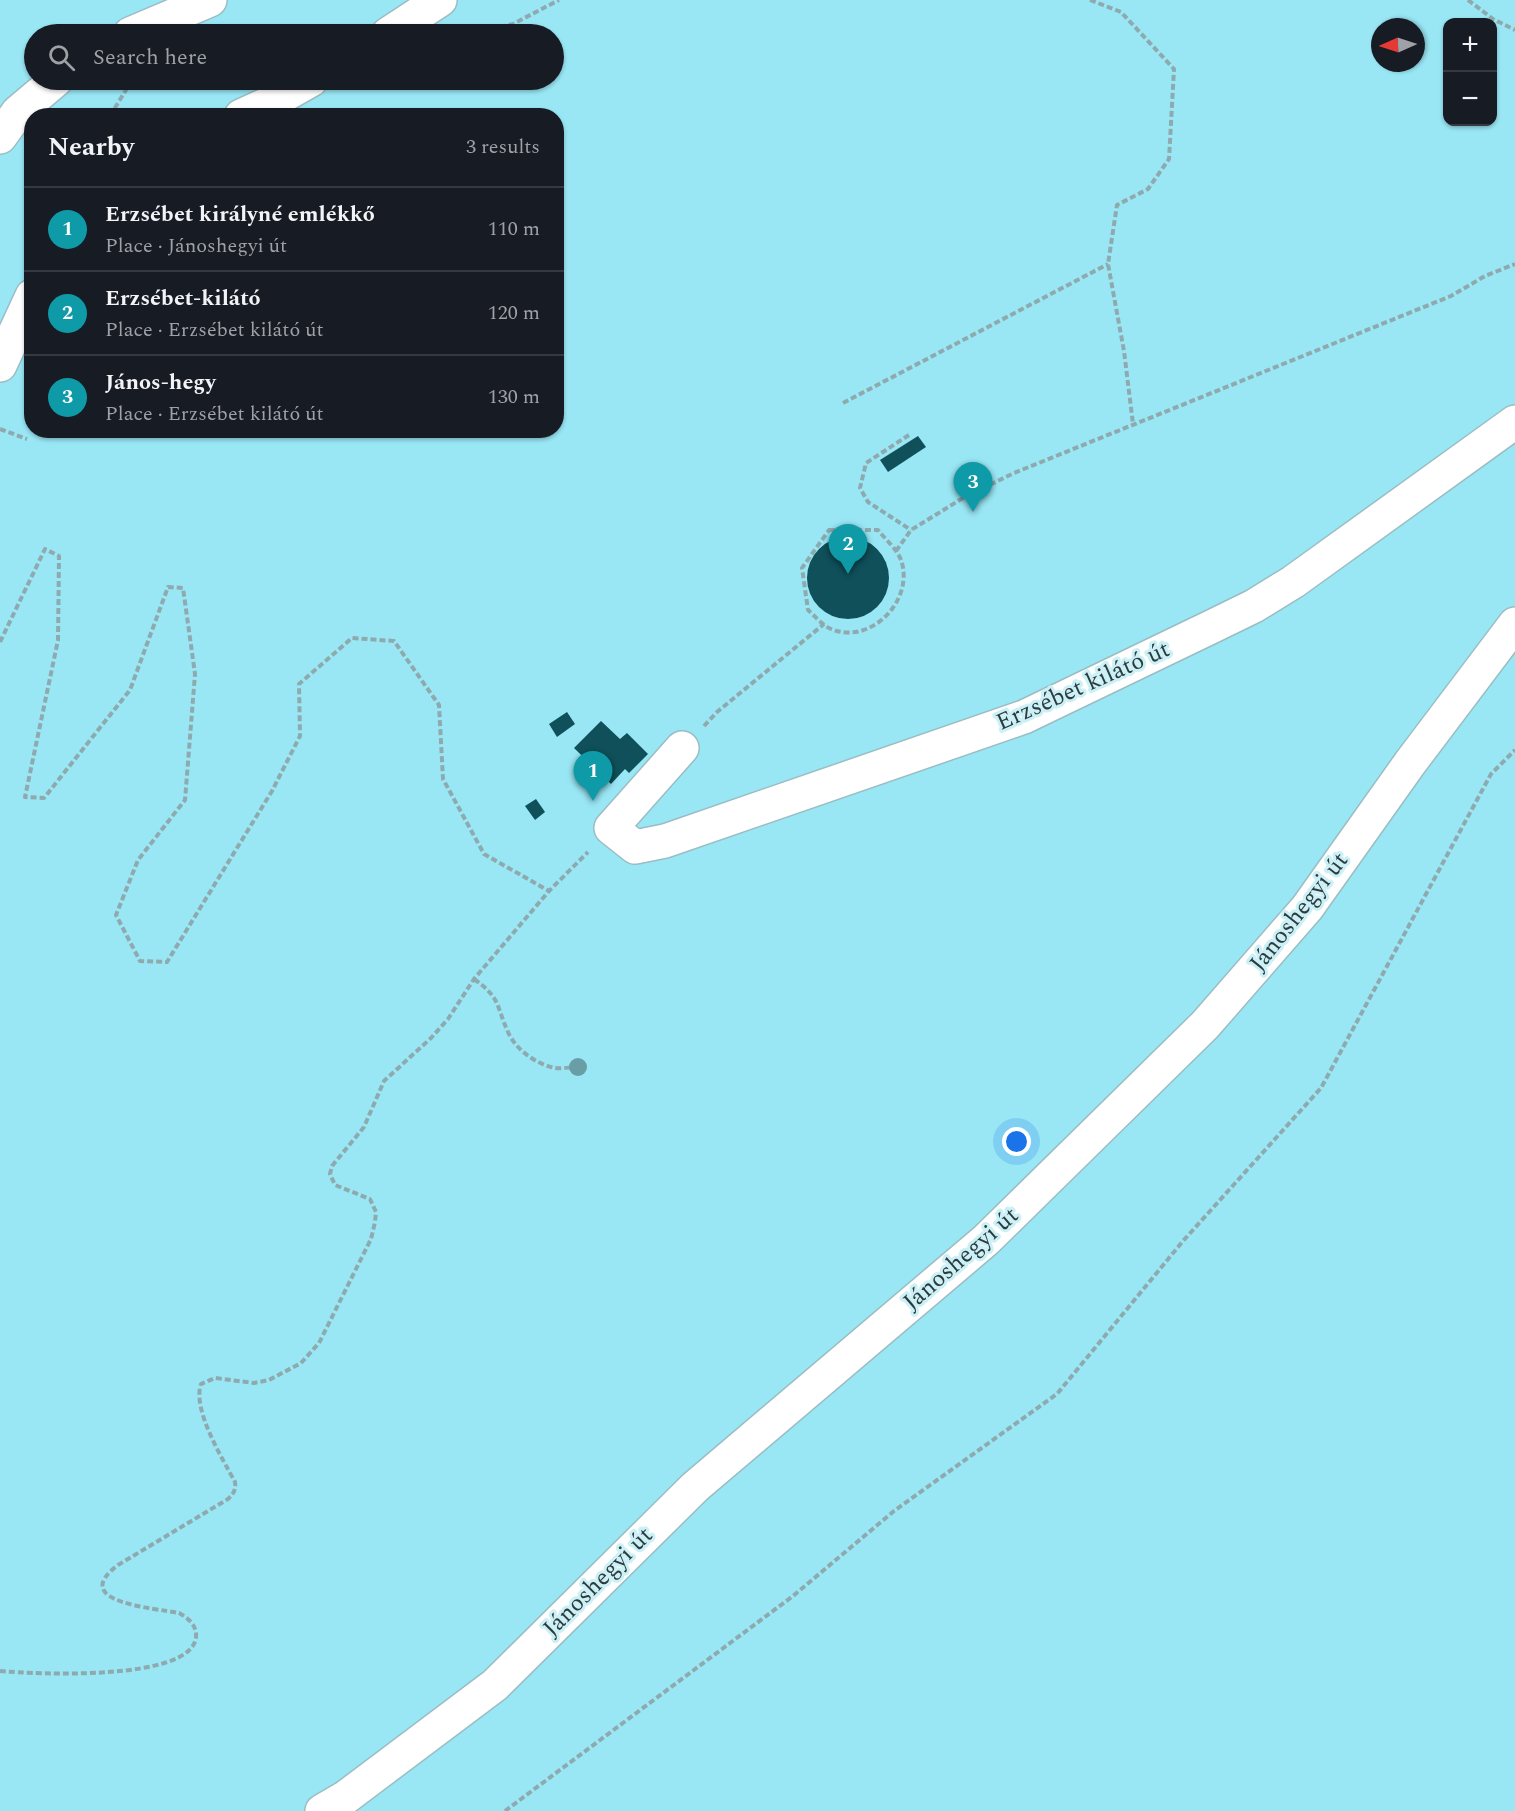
<!DOCTYPE html>
<meta charset="utf-8">
<style>
body{margin:0;font-family:Spectral,serif;background:#242831;color:#f1f3f6}
.controls{position:absolute;right:18px;top:18px;display:grid;overflow:hidden;border-radius:12px;box-shadow:0 2px 4px #0004}
.controls button{width:54px;height:54px;display:grid;place-items:center;padding:0;border:0;border-bottom:2px solid #363941;background:#171b24;color:#f1f3f6;font:30px sans-serif}
.compass{position:absolute;left:1371px;top:18px;width:54px;height:54px;border-radius:50%;background:#171b24;box-shadow:0 2px 4px #0004;rotate:267deg}
.you{position:absolute;left:1017px;top:1142px;width:21px;height:21px;margin:-15px;border:4px solid #fff;border-radius:50%;background:#1a73e8;box-shadow:0 0 0 9px #1a73e833}
.badge{display:grid;place-items:center;width:39px;height:39px;border-radius:50%;background:#96b8bf;color:#fff;font-size:20px;font-weight:700}
.pin{position:absolute;translate:-50% -50px;filter:drop-shadow(0 2px 3px #0008)}
.pin::after{content:'';position:absolute;top:32px;width:21px;height:18px;background:inherit;clip-path:polygon(0 0,100% 0,50% 100%)}
.list{margin:0;padding:0;list-style:none}
h2{display:flex;justify-content:space-between;align-items:center;height:78px;margin:0;padding:0 24px;font-size:26px}
h2 small{font-size:20px;font-weight:400;color:#9ea1a6}
.list li{display:grid;grid-template-columns:39px 1fr auto;gap:18px;align-items:center;box-sizing:border-box;height:84px;padding:0 24px;border-top:2px solid #363941}
.list b{display:block;font-size:22px;white-space:nowrap}
.list p{margin:0;font-size:20px;white-space:nowrap;color:#9ea1a6}
.list em{font-size:20px;font-style:normal;color:#9ea1a6}
.icon{flex:none;width:33px;height:33px;fill:none;stroke:currentColor;stroke-width:2;stroke-linecap:round;stroke-linejoin:round}
.map{position:relative;flex:none;width:1515px;height:1811px;overflow:hidden}
.search{position:absolute;background:#171b24;box-shadow:0 2px 4px #0004;left:24px;top:24px;width:540px;height:66px;display:flex;align-items:center;gap:15px;box-sizing:border-box;padding:0 21px;border-radius:33px;color:#9ea1a6;font-size:22px}
.panel{position:absolute;background:#171b24;box-shadow:0 2px 4px #0004;left:24px;top:108px;width:540px;height:330px;border-radius:24px}
.map>svg:first-child{display:block}
</style>
<div class="map">
<svg width="1515" height="1811" viewBox="0 0 1515 1811">
<rect width="100%" height="100%" fill="#cbf0f6"/>
<path fill="#99e7f5" fill-rule="evenodd" d="M0,0H1515V1811H0ZM1448,22H1492V122H1448ZM1380,27H1416V63H1380ZM34,34H554V80H34ZM32,116H556V430H32Z"/>
<g fill="#10505a">
<path d="M918,436L926,447L888,472L880,460Z"/>
<circle cx="848" cy="578" r="41"/>
<path d="M567,712L575,724L557,737L549,724Z"/>
<path d="M601,721L620,739L627,733L648,754L629,773L625,769L611,784L574,748Z"/>
<path d="M536,799L545,812L535,820L525,806Z"/>
</g>
<g fill="none" stroke-linecap="round" stroke-linejoin="round">
<g stroke="#9abdc3" stroke-width="36">
<g id="street">
<path d="M130,34L210,0"/>
<path d="M388,34L440,0"/>
<path d="M241,116L274,101L311,80"/>
<path d="M0,137L18,112L56,80"/>
<path d="M0,365L32,296"/>
<path d="M682,748L611,828L635,847L665,841L1024,717L1211,627L1254,606L1293,582L1515,422"/>
<path d="M322,1811L346,1797L495,1685L695,1487L986,1240L1205,1025L1307,908L1410,763L1515,624"/>
</g>
</g>
<g stroke="#8eaaaf" stroke-width="4" stroke-dasharray="6 3" stroke-linecap="butt">
<path d="M1090,0L1121,12L1174,69L1169,159L1148,189L1117,205L1108,264L1124,351L1133,424"/>
<path d="M1468,0L1493,19L1515,30"/>
<path d="M474,34L513,24L559,0"/>
<path d="M110,116L132,80"/>
<path d="M843,403L1108,264"/>
<path d="M0,429L27,439"/>
<path d="M909,435L866,463L860,488L868,502L911,530"/>
<path d="M829,530H878C886,540 899,551 902,563C913,603 868,647 829,628C821,624 815,616 808,610L802,568Z"/>
<path d="M896,551L911,530L963,498L1014,473L1451,296L1485,276L1515,264"/>
<path d="M0,642L45,549L59,556L58,640L25,797L44,798L130,690L168,587L183,588L195,674L185,800L138,860L116,915L140,961L167,962L272,791L300,736L299,684L352,638L394,641L439,705L443,779L484,854L549,891"/>
<path d="M704,726L717,712L824,624"/>
<path d="M474,979C501,998 496,1006 508,1032C516,1050 536,1064 555,1068C562,1069 571,1067 578,1067"/>
<path d="M0,1671C33,1674 192,1682 196,1637C197,1625 188,1618 179,1613C156,1608 67,1603 118,1565L228,1499C234,1493 236,1490 235,1482C222,1458 192,1409 201,1384L215,1378L254,1383L269,1380L301,1363L319,1343L371,1239L375,1222L376,1212L370,1199L335,1185L330,1174L332,1166L364,1127L384,1081L431,1038L448,1019L474,979L549,891L588,852"/>
<path d="M505,1811L793,1596L894,1511L1057,1394L1183,1241L1321,1088L1491,774L1515,750"/>
</g>
<use href="#street" stroke="#fff" stroke-width="33"/>
</g>
<circle fill="#699ea6" cx="578" cy="1067" r="9"/>
<g text-anchor="middle" dominant-baseline="central" stroke-width="6" stroke-linejoin="round" paint-order="stroke">
<g font-size="24" fill="#2d3b3e" stroke="#cbf0f6">
<text transform="translate(1083 686) rotate(-24)">Erzsébet kilátó út</text>
<text transform="translate(1299 912) rotate(-52)">Jánoshegyi út</text>
<text transform="translate(961 1259) rotate(-41)">Jánoshegyi út</text>
<text transform="translate(598 1582) rotate(-45)">Jánoshegyi út</text>
</g>
</g>
</svg>
<div class="controls">
<button>+</button>
<button>−</button>
</div>
<svg class="compass" viewBox="-18 -18 36 36"><path d="M0-13l5 13h-10z" fill="#e53935"/><path d="M0 13l5-13h-10z" fill="#9ea1a6"/></svg>
<div class="you"></div>
<div class="pin badge" style="left:593px;top:801px;background:#0f9aa8">1</div>
<div class="pin badge" style="left:848px;top:574px;background:#0f9aa8">2</div>
<div class="pin badge" style="left:973px;top:512px;background:#0f9aa8">3</div>
<div class="search"><svg class="icon" aria-label="search" viewBox="0 0 24 24"><circle cx="10" cy="10" r="6"/><path d="M15 15l6 6"/></svg>Search here</div>
<section class="panel">
<h2>Nearby<small>3 results</small></h2>
<ul class="list">
<li><span class="badge" style="background:#0f9aa8">1</span><div><b>Erzsébet királyné emlékkő</b><p>Place · Jánoshegyi út</p></div><em>110 m</em></li>
<li><span class="badge" style="background:#0f9aa8">2</span><div><b>Erzsébet-kilátó</b><p>Place · Erzsébet kilátó út</p></div><em>120 m</em></li>
<li><span class="badge" style="background:#0f9aa8">3</span><div><b>János-hegy</b><p>Place · Erzsébet kilátó út</p></div><em>130 m</em></li>
</ul>
</section>
</div>
